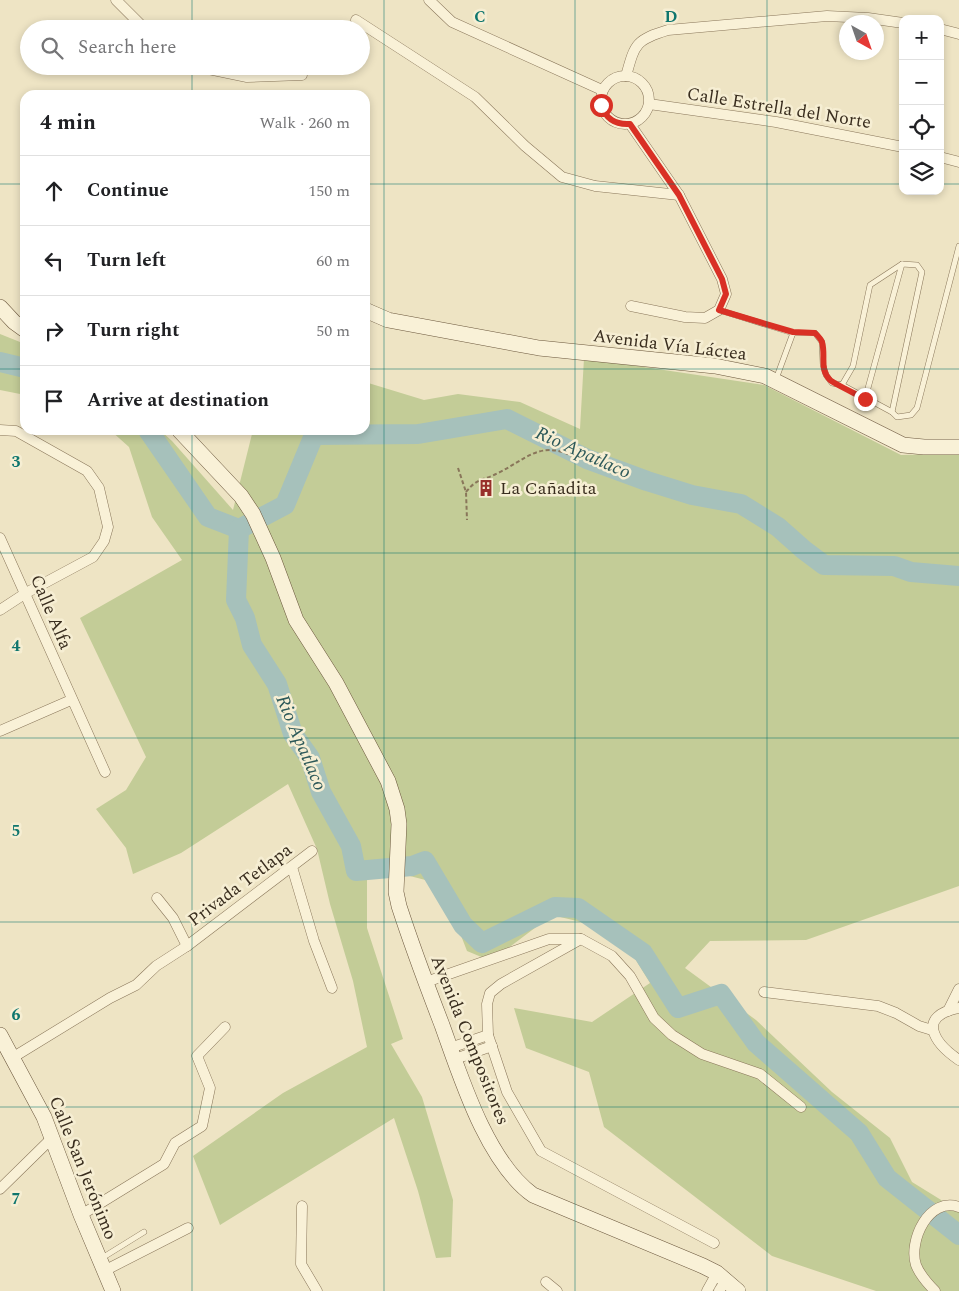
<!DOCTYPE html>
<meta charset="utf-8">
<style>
body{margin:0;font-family:Spectral,serif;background:#f2f2f2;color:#202124}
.controls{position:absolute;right:15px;top:15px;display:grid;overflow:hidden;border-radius:10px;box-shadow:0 2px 8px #0003}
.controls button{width:45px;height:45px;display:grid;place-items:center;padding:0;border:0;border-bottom:1px solid #e0e0e0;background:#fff;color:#202124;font:25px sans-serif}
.compass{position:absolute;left:839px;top:15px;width:45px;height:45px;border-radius:50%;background:#fff;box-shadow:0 2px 8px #0003;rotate:140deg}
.stop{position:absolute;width:15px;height:15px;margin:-11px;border:4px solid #d93025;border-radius:50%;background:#fff}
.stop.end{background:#d93025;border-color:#fff;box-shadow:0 1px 5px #0008}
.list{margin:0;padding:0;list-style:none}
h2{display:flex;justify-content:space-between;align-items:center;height:65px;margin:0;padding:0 20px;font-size:21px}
h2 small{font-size:16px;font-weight:400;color:#757577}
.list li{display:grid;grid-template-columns:32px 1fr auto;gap:15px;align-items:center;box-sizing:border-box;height:70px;padding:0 20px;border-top:1px solid #e0e0e0}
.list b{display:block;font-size:19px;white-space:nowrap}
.list em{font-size:16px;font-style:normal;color:#757577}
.icon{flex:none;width:28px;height:28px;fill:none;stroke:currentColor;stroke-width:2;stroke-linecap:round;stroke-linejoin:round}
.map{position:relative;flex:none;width:959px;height:1291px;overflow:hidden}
.search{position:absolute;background:#fff;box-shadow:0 2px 8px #0003;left:20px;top:20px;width:350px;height:55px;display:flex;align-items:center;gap:12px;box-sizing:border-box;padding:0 18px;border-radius:28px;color:#757577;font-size:19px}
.panel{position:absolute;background:#fff;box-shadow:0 2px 8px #0003;left:20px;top:90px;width:350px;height:345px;border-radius:15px}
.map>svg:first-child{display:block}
</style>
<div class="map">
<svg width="959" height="1291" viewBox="0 0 959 1291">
<rect width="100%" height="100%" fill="#eee4c4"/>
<g fill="#c3cc97">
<path d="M0,334L25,344V395L0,390Z"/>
<path d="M584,358L764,385L901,455L959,454V886L806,940L710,941L685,968L756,1020L832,1092L890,1138L912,1182L959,1211V1291H876L772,1256L604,1127L589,1072L526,1048L514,1008L592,1022L650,983L618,931L552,915L491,961L467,951L441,884L367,865V928L403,1039L391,1044L422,1097L453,1200L451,1257L436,1258L418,1191L394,1118L220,1225L193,1156L283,1093L367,1047L353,981L330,904L317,849L288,784L181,853L133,874L126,848L96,809L126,790L146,757L80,618L182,560L152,517L129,447L110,430H160L172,441L233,510L253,430H365V382L424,400L458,394L520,402L580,429Z"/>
</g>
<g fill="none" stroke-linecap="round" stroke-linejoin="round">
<g stroke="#a6c1bb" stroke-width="20">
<path d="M0,362L25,368"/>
<path d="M148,430L208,517L239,529L285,505L314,435L418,434L507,419L587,459L647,481L692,495L741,504L778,527L804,550L824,565L894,566L911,572L959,576"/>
<path d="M239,529L236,600L245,618L252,645L277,684L293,734L310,758L321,792L351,846L356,871L412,866L425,861L463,925L482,943L555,907L578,908L643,953L678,1008L721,994L756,1043L859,1133L887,1178L959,1235"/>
</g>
<g stroke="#89765a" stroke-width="6">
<g id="lane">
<path d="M719,310L793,333H815L822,342L823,365L826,375L832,383L842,385L892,412L897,417L911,415L917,408L959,246"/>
<path d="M776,379L793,333"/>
<path d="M842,385L853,366L870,285L902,264L917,265L922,272L892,412"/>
<path d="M865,399L902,264"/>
<path d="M102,1258L144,1232"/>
</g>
</g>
<g stroke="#89765a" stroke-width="11">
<g id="street">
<path d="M116,0L145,29"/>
<path d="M429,0L452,22L602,90"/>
<path d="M356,20L475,97L525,146L562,177L595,186L679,195"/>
<path d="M940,29L959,34"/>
<path d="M194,66L247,77L302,75"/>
<circle cx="625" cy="100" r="24"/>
<path d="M626,76C635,44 635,40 668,30L827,16L868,18L903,23"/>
<path d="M649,104L776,122L903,147"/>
<path d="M630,124L679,195L722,279L726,294L719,310L705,318L685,317L631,306"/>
<path d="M940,157L959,162"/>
<path d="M0,430L16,431L87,471L99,488L108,527L104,541L93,557L26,593L0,610"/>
<path d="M0,538L105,772"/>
<path d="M0,731L71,700"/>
<path d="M292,867L314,941L332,988"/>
<path d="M157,898L173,918L187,946"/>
<path d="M581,939L501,984L490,993L487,1004L488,1035L507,1092L541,1151L714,1243"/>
<path d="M426,982L549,939H581L612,956L630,976L654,1018L672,1035L702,1054L760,1074L801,1107"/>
<path d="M764,992L878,1006L896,1013L919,1026L932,1030"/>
<path d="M959,1008C916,1016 934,1043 959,1060"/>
<path d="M948,1011L959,989"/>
<path d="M450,1048L488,1035"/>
<path d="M12,1058L110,998L136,985L156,966L187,946L312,851"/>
<path d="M455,1059L492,1046"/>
<path d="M0,1189L52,1138"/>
<path d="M302,1206L301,1264L317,1291"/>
<path d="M81,1215L164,1164L175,1143L202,1126L210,1088L197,1056L225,1027"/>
<path d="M104,1271L188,1228"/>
<path d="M546,1282L557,1291"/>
<path d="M707,1291L717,1273"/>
<path d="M719,1291L726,1280"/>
<path d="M935,1291C928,1284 920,1275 916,1265C908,1241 929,1196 959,1207"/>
</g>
</g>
<g stroke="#6b573d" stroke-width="16">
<g id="secondary">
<path d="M0,307L14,322L25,330"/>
<path d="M365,310L388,320L539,348L715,366L765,376L903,445L924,447H959"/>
<path d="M179,430L241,496L253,514L273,558L296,620L336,683L388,781L397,809L399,824L396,892L399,906C412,946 427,986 442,1025C461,1078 487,1162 533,1195L703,1266L717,1273L738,1291"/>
<path d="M0,1035L44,1117L81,1215L113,1291"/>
</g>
</g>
<g stroke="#89765a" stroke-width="2" stroke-dasharray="4 2.5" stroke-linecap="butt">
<path d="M458,468L466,492L467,520"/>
<path d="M466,492C478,477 483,481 498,473C525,460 540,440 572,456"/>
</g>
<use href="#lane" stroke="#f9f1d7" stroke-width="5"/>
<use href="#street" stroke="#f9f1d7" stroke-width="10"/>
<use href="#secondary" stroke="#f9f1d7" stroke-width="15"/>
</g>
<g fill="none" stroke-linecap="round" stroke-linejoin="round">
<path stroke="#d93025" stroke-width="6" d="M601,105C606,119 615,125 630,124L679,195L722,279L726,294L719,310L793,332L815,333C817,335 821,339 822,342C826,356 819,369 830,380C833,383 858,395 865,399"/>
</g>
<path fill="none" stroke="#0f766e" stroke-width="1" stroke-opacity="0.55" d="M192,0V29M384,0V1291M575,0V1291M767,0V1291M192,66V95M0,184H25M365,184H903M940,184H959M0,369H25M365,369H959M192,430V1291M0,553H959M0,738H959M0,922H959M0,1107H959"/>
<defs>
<g id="building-bare" transform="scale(1.35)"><path d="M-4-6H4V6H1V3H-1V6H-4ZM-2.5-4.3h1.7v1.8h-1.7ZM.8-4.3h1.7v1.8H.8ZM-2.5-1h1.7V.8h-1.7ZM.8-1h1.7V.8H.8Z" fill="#98302a" stroke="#f6eed3" stroke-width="2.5" paint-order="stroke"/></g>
</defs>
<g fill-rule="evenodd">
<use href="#building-bare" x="486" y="488"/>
</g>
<g text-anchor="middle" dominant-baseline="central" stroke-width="5" stroke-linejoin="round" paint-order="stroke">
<g font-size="18" fill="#392d1e" stroke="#f6eed3">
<text transform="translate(779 108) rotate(9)">Calle Estrella del Norte</text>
<text transform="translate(670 345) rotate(7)">Avenida Vía Láctea</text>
<text transform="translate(51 612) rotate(67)">Calle Alfa</text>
<text transform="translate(240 885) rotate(-37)">Privada Tetlapa</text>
<text transform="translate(470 1040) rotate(68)">Avenida Compositores</text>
<text transform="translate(83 1168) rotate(68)">Calle San Jerónimo</text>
</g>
<g font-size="18" fill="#392d1e" stroke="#f6eed3" text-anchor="start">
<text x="500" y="488">La Cañadita</text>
</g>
<g font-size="19" font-style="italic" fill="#2d5959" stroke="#f6eed3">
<text transform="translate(583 453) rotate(24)">Rio Apatlaco</text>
<text transform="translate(301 743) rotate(67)">Rio Apatlaco</text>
</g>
</g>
<g font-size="16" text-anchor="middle" font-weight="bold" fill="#0f766e" stroke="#f6eed3" stroke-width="5" stroke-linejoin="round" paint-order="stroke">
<text x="480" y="22">C</text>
<text x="671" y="22">D</text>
<text x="16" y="467">3</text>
<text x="16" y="651">4</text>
<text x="16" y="836">5</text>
<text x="16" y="1020">6</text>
<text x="16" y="1204">7</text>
</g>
</svg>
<div class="controls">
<button>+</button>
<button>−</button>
<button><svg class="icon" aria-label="locate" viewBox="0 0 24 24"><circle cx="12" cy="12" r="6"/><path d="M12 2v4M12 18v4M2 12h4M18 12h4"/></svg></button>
<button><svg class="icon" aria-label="layers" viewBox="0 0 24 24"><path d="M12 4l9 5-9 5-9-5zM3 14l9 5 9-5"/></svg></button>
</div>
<svg class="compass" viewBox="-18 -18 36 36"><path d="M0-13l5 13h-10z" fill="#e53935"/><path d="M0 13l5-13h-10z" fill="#757577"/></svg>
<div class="stop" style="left:601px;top:105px"></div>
<div class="stop end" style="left:865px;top:399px"></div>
<div class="search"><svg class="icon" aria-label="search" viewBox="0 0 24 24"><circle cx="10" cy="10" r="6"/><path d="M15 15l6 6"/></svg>Search here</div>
<section class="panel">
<h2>4 min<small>Walk · 260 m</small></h2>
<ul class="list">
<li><svg class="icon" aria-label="ahead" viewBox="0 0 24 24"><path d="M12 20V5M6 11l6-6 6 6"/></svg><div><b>Continue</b></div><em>150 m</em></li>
<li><svg class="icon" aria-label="left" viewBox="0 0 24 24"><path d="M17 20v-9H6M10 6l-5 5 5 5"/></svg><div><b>Turn left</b></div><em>60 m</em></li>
<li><svg class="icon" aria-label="right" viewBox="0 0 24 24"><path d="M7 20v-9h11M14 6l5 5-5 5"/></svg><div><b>Turn right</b></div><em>50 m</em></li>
<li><svg class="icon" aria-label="arrive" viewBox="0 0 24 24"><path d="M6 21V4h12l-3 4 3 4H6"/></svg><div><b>Arrive at destination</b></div></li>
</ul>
</section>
</div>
